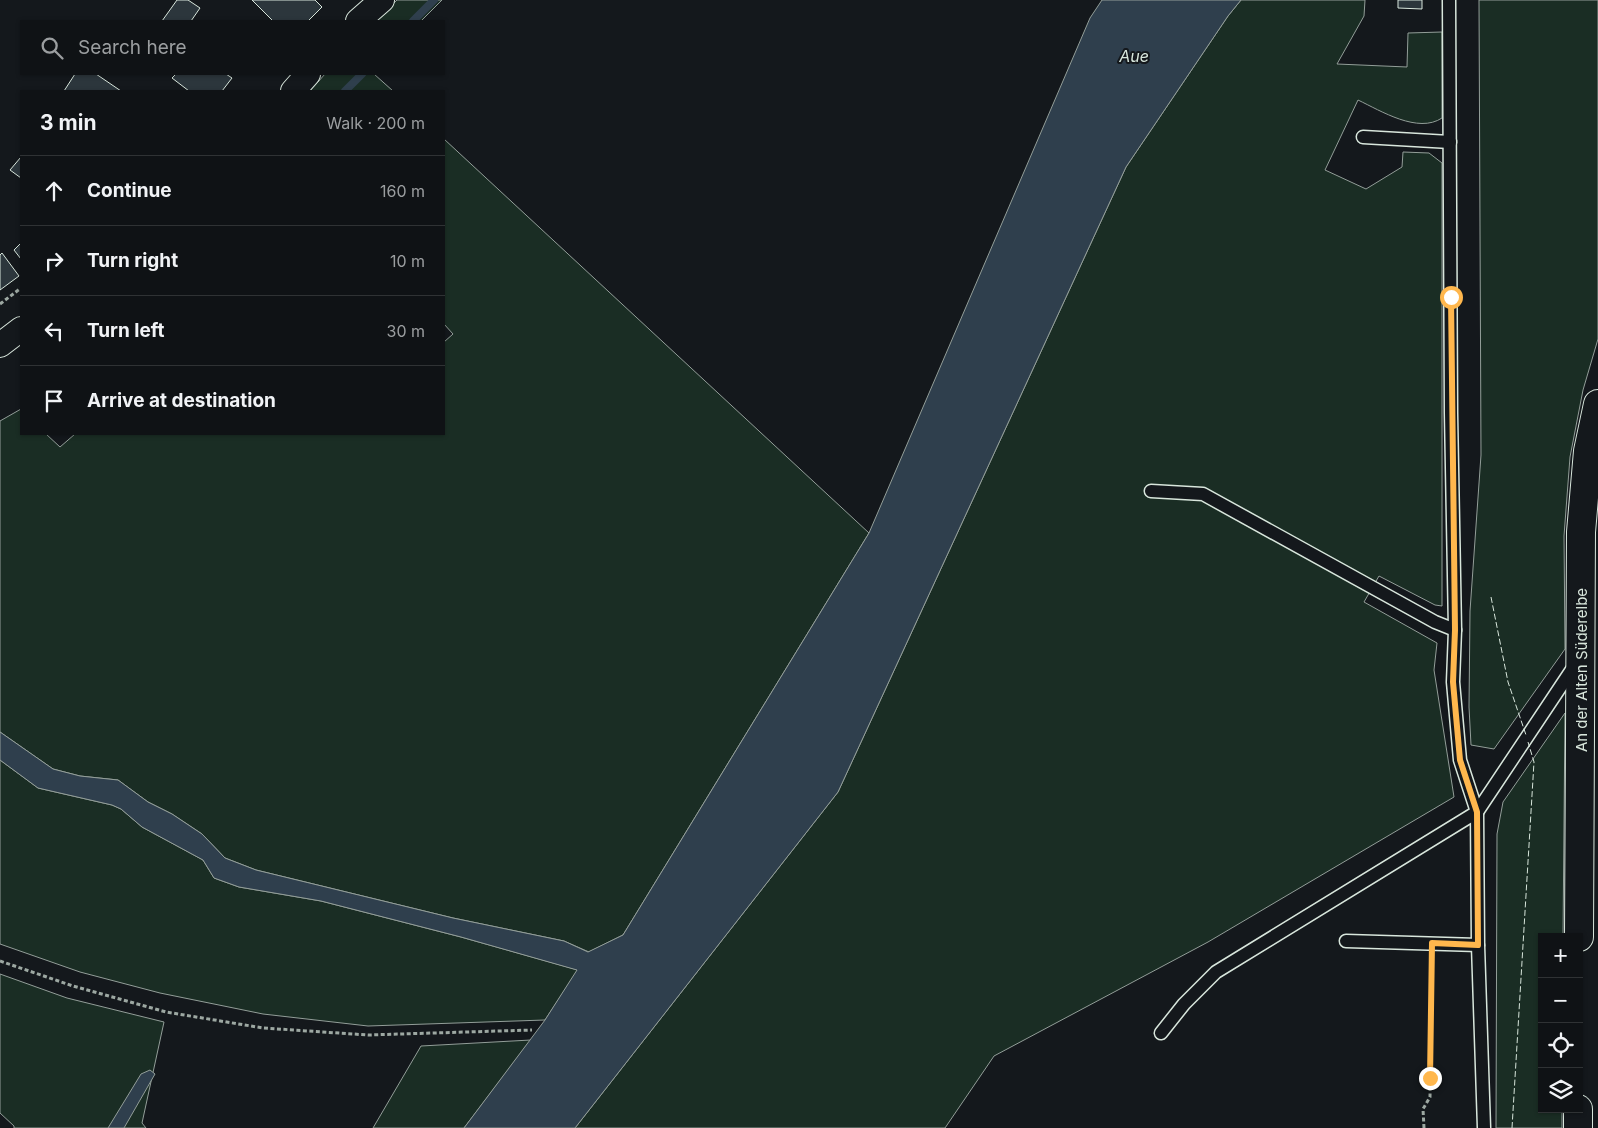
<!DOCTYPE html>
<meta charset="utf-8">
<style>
body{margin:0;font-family:Inter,sans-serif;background:#1d2022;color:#f1f3f6}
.controls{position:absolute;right:15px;bottom:15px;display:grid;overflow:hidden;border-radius:0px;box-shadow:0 1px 4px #0004}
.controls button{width:45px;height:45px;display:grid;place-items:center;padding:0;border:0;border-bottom:1px solid #2f3234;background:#0f1215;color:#f1f3f6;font:25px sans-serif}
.stop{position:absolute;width:15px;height:15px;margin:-11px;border:4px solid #ffb74d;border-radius:50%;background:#fff}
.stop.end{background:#ffb74d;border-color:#fff;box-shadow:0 1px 5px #0008}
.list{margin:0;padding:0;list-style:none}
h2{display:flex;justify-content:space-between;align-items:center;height:65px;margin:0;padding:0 20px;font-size:21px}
h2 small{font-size:16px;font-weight:400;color:#9b9ea0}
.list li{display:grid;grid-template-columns:32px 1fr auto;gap:15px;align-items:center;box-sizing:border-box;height:70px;padding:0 20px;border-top:1px solid #2f3234}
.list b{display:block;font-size:19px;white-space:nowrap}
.list em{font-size:16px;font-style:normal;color:#9b9ea0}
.icon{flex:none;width:28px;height:28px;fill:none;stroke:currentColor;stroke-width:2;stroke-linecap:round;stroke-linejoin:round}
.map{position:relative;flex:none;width:1598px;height:1128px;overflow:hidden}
.search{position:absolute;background:#0f1215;box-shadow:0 1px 4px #0004;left:20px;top:20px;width:425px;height:55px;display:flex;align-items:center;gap:12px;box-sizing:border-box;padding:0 18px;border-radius:0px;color:#9b9ea0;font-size:19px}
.panel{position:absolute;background:#0f1215;box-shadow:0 1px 4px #0004;left:20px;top:90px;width:425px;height:345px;border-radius:0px}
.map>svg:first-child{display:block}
</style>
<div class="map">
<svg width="1598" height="1128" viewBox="0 0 1598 1128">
<rect width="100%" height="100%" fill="#14181c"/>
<g fill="#1a2d24" stroke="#939e99">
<path d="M397,0H442L421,21H376Z"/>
<path d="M1241,0H1365L1364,16L1337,64L1407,67L1408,33L1442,32V118C1418,134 1381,111 1358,100L1325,170L1366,189L1402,167L1403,152L1429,153L1442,163V606L1435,605L1379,576L1364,602L1437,643L1434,670L1454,797L1208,942L994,1056L945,1128H575L838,792L1126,167L1228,16Z"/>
<path d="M1479,0H1598V339L1583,390L1570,457L1564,536L1565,649L1494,749L1471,745L1469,707L1470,611L1481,455Z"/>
<path d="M325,74H374L393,91H310Z"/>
<path d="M444,139L869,533L623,935L589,952L564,941L453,918L256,870L225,858L202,834L172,814L148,802L118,780L80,776L53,769L0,732V421L21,409V434H46L60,447L75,434H444V342L453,334L444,324Z"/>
<path d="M1565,713L1563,937H1542V1109H1562V1128H1496L1497,834L1503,802Z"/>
<path d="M0,760L38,788L112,805L121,809L142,827L203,860L214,878L239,887L321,901L461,937L578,970L545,1020L368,1026L263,1014L160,993L80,972L0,944Z"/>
<path d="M0,974L67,998L164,1022L142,1123L146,1128H14V1126L0,1113Z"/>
<path d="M531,1040L464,1128H373L421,1046Z"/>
</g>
<g fill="#2f3f4d" stroke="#939e99">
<path d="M1102,0H1241L1228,16L1126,167L838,792L575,1128H464L545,1020L577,970L461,937L321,901L239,887L214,878L203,860L142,827L121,809L112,805L38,788L0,760V732L53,769L80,776L118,780L148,802L172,814L202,834L225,858L256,870L453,918L564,941L588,952L623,935L869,533L1090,18Z"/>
<path d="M150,1070L155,1074L124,1128H108L141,1074Z"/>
</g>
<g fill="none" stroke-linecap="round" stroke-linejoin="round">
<g stroke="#2f3f4d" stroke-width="8">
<path d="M413,21L434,0"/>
<path d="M345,91L362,74"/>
</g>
</g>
<g fill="#2c363c" stroke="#d8e6dc">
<path d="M177,0H188L200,8L191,21H162Z"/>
<path d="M252,0H315L322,7L308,21H273Z"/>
<path d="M1398,0H1422V9L1398,8Z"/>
<path d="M75,74H96L121,91H64Z"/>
<path d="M176,74H226L232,78L222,91H189L172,78Z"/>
<path d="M21,157V178L10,170Z"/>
<path d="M21,243V259L14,250Z"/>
<path d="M2,253L19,276L0,290V255Z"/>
</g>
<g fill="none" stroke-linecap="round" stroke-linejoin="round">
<g stroke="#d8e6dc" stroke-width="15">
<g id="service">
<path d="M1449,0L1451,413L1455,630L1453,682L1460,760L1477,812L1478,945L1484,1128"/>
<path d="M1363,137L1450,142"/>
<path d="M1151,491L1203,494L1435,622L1455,630"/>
<path d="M1346,941L1478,945"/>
<path d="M1161,1033L1184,1004L1216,972L1477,812L1575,665"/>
</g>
</g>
<g stroke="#d8e6dc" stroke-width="26">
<g id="minor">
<path d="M358,21L382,0"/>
<path d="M293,91L308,74"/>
<path d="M0,345L21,329"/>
</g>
</g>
<g stroke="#d8e6dc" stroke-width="30">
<g id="secondary">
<path d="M1579,937L1581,532L1588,451L1598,404"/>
<path d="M1578,1128V1109"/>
</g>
</g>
<g stroke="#9da8a2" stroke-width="3" stroke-dasharray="4 2.5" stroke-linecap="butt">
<path d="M0,304L21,288"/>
<path d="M0,961L73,986L166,1012L263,1028L368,1035L532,1030"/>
<path d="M1424,1128L1423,1109L1430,1097L1432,963"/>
</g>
<use href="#service" stroke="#14181c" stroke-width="12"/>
<use href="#minor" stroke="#14181c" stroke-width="24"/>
<use href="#secondary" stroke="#14181c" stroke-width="28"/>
<g stroke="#d8e6dc" stroke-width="1" stroke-dasharray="6 2.5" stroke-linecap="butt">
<path d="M1491,597L1508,682L1526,735"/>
<path d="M1512,1128L1534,762L1528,742"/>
</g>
</g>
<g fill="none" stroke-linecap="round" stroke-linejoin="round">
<path stroke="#ffb74d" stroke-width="6" d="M1430,1078L1432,943L1478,945L1477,812L1460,760L1453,682L1455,630L1451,297"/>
</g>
<g text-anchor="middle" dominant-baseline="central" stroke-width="4" stroke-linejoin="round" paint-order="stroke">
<g font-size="15" fill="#d8e6dc" stroke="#14181c">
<text transform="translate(1581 670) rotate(-90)">An der Alten Süderelbe</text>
</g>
<g font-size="16" font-style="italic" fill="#d8e6dc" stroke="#14181c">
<text x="1134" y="56">Aue</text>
</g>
</g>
</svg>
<div class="controls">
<button>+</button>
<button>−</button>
<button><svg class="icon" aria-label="locate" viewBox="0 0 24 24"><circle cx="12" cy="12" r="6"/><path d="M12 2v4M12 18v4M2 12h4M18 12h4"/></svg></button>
<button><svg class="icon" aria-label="layers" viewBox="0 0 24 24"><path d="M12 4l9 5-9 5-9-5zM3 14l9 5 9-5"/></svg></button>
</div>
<div class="stop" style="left:1451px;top:297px"></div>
<div class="stop end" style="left:1430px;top:1078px"></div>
<div class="search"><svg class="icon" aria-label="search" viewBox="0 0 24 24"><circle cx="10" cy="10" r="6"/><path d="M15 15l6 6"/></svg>Search here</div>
<section class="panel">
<h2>3 min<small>Walk · 200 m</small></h2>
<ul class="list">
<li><svg class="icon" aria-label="ahead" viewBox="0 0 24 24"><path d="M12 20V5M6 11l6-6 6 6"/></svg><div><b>Continue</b></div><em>160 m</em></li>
<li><svg class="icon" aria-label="right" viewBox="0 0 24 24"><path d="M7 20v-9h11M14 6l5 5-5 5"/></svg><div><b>Turn right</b></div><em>10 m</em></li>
<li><svg class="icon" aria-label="left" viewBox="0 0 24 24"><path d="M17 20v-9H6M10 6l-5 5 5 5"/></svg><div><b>Turn left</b></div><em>30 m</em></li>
<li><svg class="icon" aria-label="arrive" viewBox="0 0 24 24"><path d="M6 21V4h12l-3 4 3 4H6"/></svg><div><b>Arrive at destination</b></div></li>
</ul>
</section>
</div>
